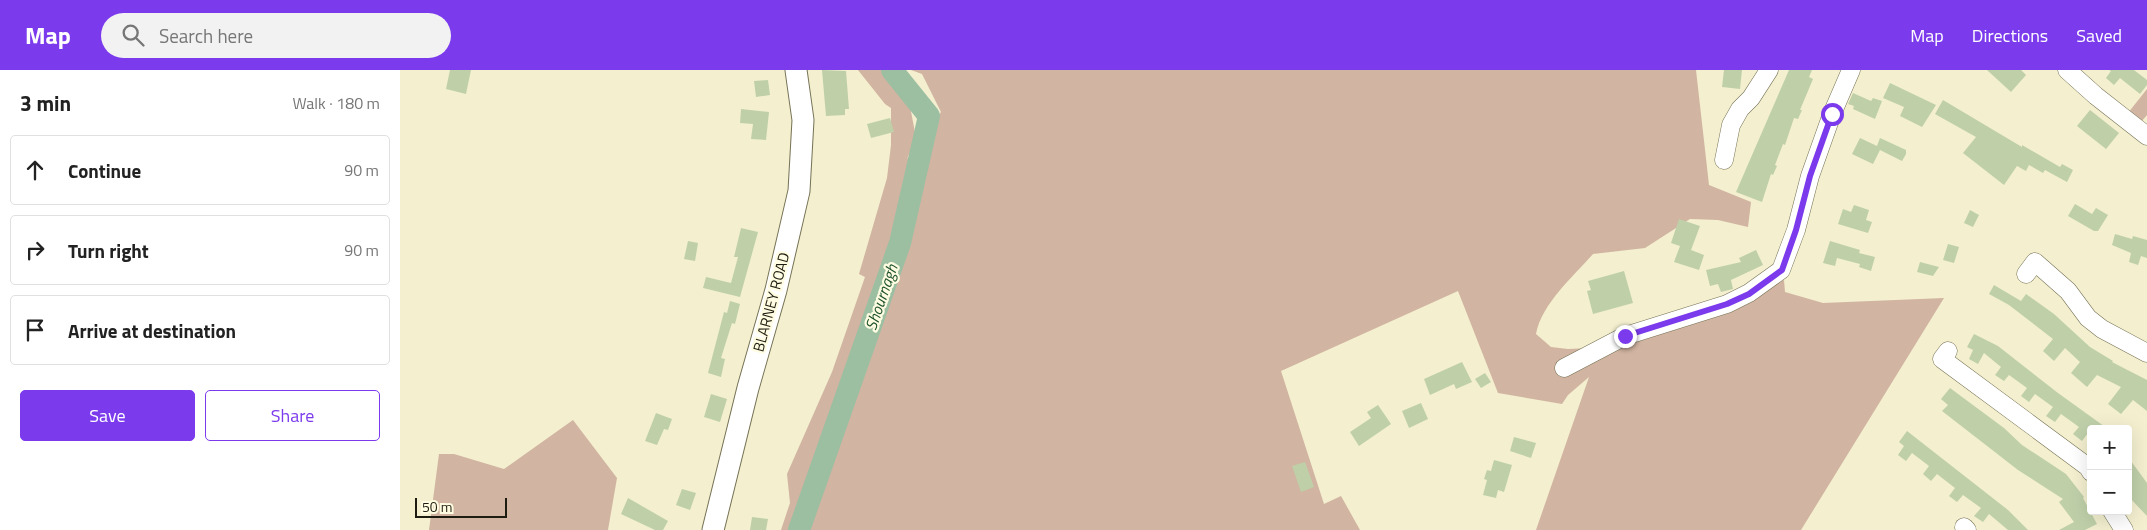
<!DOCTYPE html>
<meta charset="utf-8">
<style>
body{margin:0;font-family:"Titillium Web",sans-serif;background:#f2f2f2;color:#222}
.controls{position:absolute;right:15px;bottom:15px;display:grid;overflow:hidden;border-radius:5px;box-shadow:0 5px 20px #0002}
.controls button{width:45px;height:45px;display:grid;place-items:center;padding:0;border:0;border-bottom:1px solid #e0e0e0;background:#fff;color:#222;font:25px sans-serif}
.scale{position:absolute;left:15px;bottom:12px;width:92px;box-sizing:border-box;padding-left:5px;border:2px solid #1d1c10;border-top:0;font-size:14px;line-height:18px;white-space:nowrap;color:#1d1c10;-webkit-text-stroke:4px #fffce2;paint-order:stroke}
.stop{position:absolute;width:15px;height:15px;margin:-11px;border:4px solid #7c3aed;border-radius:50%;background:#fff}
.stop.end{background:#7c3aed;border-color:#fff;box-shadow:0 1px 5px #0008}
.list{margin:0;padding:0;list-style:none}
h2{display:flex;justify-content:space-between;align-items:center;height:65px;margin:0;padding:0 20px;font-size:21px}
h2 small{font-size:16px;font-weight:400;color:#767676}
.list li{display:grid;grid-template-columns:32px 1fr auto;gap:15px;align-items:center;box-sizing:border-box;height:70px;margin:0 10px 10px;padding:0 10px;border:1px solid #e0e0e0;border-radius:5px}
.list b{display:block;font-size:19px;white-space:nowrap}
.list em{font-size:16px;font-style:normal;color:#767676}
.actions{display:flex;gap:10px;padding:15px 20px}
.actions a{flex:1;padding:11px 0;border:1px solid #7c3aed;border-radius:5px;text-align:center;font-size:18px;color:#7c3aed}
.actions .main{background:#7c3aed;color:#fff}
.icon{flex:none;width:28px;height:28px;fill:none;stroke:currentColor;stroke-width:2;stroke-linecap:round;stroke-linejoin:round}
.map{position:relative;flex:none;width:1747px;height:460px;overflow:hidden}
header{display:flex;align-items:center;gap:30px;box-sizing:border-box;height:70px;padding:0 25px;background:#7c3aed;color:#fff}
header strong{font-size:24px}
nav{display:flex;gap:28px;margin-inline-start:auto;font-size:18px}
.search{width:350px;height:45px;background:#f2f2f2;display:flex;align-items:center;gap:12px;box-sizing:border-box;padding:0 18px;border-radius:28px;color:#767676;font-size:19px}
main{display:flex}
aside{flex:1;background:#fff}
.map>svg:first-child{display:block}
</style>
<header>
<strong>Map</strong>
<div class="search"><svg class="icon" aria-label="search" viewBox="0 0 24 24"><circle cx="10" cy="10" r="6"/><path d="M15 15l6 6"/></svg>Search here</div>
<nav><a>Map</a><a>Directions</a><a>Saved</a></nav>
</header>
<main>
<aside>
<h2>3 min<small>Walk · 180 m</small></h2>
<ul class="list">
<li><svg class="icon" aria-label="ahead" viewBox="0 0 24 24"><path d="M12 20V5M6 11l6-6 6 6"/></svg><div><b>Continue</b></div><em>90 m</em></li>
<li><svg class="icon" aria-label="right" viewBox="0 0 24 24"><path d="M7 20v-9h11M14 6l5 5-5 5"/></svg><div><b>Turn right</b></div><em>90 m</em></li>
<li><svg class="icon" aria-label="arrive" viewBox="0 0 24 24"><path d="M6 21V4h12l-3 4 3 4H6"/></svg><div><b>Arrive at destination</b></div></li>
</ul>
<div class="actions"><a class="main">Save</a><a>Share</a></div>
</aside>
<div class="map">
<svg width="1747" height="460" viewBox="0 0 1747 460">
<rect width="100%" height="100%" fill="#f3efcf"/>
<g fill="#d1b4a1">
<path d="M458,0H484L510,36L516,68L507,89L541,42L522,4L511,0H1296L1309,115L1351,132L1348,157L1318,150L1290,149L1245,178L1193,184C1173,207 1142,233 1136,264L1151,277L1168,279L1213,277L1384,210L1385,222L1423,233L1544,228L1401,460H1136L1189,307L1168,325L1162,334L1098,323L1058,221L881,301L924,434L941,426L960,460H381L390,433L387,404L432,302L465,207L459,204L487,108L491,75V38L485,34Z"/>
<path d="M1747,19V45L1741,52L1728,43Z"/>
<path d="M173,350L217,408L208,460H29L39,384H54L104,399Z"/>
</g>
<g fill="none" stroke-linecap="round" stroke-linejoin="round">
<path stroke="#9cbfa2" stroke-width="22" d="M399,460L500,173L529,46L492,0"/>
</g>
<g fill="#bfd0a9">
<path d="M50,0H71L66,24L46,19Z"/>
<path d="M422,0L446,1L449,39H445V45L426,46Z"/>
<path d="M1324,0H1342L1340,19L1322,17Z"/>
<path d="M1389,0H1412L1409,7L1413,9L1400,40H1402L1398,49L1394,48L1385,75L1383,74L1375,95L1377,96L1373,105L1371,104L1362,132L1336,122Z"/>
<path d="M1587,0H1621L1626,5L1611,22Z"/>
<path d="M1709,0H1734L1747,10V15L1740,24L1720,8L1714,15L1706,8L1711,1Z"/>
<path d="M368,10L370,25L356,27L354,11Z"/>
<path d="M1490,13L1536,35L1522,57L1500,46L1504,37L1483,28Z"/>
<path d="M1453,23L1471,31L1473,28L1482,31L1475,49L1453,39L1454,36L1448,34Z"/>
<path d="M1543,30L1622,77V75L1660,97L1662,94L1673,100L1667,112L1645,100L1643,103L1629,95L1626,101L1617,96L1604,115L1563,83L1576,67L1535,44Z"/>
<path d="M341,39L369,42L366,70L351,69L353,54L340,53Z"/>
<path d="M1690,40L1719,63L1706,79L1677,56Z"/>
<path d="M490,48L494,62L471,68L467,54Z"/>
<path d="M1460,68L1477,76L1480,68L1506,80V84L1502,91L1480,80L1473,94L1452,84Z"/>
<path d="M1675,134L1692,144L1696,138L1708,145L1698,161H1694L1668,146Z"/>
<path d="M1454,135L1469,140L1466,150L1472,152L1468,163L1438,154L1443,139L1451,142Z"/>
<path d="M1570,140L1579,145L1573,157L1564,153Z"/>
<path d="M1279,149L1300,156L1291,180L1304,185L1299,200L1274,192L1280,176L1271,173Z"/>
<path d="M341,158L358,162L340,227L303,218L306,207L331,213L338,187H334Z"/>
<path d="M1715,164L1732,169L1733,166L1747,170V188L1741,186L1738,195L1729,192L1731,183L1712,175Z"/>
<path d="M288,171L298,173L295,191L284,189Z"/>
<path d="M1430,171L1460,180L1459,183L1475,187L1471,201L1459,197L1460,194L1437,188L1435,196L1423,193Z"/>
<path d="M1548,174L1559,177L1554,193L1543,190Z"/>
<path d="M1356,180L1363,195L1331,210L1333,219L1321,222L1318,214L1310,216L1306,200L1341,192L1339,188Z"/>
<path d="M1520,192L1539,197L1533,206L1517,202Z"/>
<path d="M1224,201L1233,233L1193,244L1187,221L1191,220L1188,211Z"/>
<path d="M1594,215L1621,231L1626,224L1654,244L1690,277L1713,291L1712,292L1747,310V341L1733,330L1721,344L1708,334L1721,317L1697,305L1687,317L1671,303L1680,292L1665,278L1654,291L1643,281L1653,269L1609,235L1589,224Z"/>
<path d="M330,231L340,234L335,254L332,253L321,288L325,289L321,307L308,303L324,242L327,243Z"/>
<path d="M1574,264L1598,276L1658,323L1708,359H1691L1682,371L1673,364L1679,357L1661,344L1655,352L1646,346L1653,337L1635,324L1629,332L1621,326L1627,318L1609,305L1604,311L1595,305L1601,297L1584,283L1578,294L1569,289L1573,280L1567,277Z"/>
<path d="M1062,292L1072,312L1056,319L1054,314L1030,325L1024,309Z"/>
<path d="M1085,303L1091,312L1081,318L1075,309Z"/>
<path d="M1550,318L1604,358L1622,375L1666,404L1684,427L1683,428L1697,454L1685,460H1659L1674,452L1659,432L1663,429L1618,400L1542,341L1548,335L1541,329Z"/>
<path d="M311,324L327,329L320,352L304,347Z"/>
<path d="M1021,333L1028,349L1009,358L1002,341Z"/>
<path d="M978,335L991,354L959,376L950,362L971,348L967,342Z"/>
<path d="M256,343L272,349L268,360L264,359L257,375L245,371Z"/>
<path d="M1507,361L1608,440L1628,460H1608L1589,444L1583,452L1574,446L1581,438L1563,425L1557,432L1549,426L1555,418L1537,404L1531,411L1523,404L1529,396L1512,383L1506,391L1498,385L1504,376L1499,372Z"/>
<path d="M1114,367L1136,373L1131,388L1110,381Z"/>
<path d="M1728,387L1747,413V446L1728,426Z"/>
<path d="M1094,390L1112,395L1104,422L1098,420L1096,428L1083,425L1087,410L1084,409L1087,400L1091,401Z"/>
<path d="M905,392L914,417L901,422L892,396Z"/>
<path d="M282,419L296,423L290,440L276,435Z"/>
<path d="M228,428L268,451L263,460H255L221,444Z"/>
<path d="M352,447L368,449L366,460H350Z"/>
</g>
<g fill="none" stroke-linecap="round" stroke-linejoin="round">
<g stroke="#757255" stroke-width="19">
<g id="minor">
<path d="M1667,0L1696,26L1747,66"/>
<path d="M1324,90L1331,55L1340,39L1351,28L1369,0"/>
<path d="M1626,204L1635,192L1668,221L1688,248L1702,259L1747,283"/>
<path d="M1548,281L1542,289L1688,397L1691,402"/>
<path d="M1164,298L1225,266L1327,234L1349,223L1381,200L1396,160L1410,106L1432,44L1451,0"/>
<path d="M1712,441L1724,460"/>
<path d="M1564,457L1567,460"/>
</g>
</g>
<g stroke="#757255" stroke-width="23">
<path id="major" d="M313,460L348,318L376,220L399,121L403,50L396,0"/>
</g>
<use href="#minor" stroke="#fff" stroke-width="18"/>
<use href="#major" stroke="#fff" stroke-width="21"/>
</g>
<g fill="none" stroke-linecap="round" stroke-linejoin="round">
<path stroke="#7c3aed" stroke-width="6" d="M1225,266L1327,234L1349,224L1382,200L1396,160L1410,106L1432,44"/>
</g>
<g text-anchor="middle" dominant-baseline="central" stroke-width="4.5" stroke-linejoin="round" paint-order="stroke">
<g font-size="15" fill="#1d1c10" stroke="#fffce2">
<text transform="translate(371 232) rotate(-75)">BLARNEY ROAD</text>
</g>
<g font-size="16" font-style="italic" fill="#1c522c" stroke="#fffce2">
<text transform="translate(481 227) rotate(-71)">Shournagh</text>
</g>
</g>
</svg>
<div class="controls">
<button>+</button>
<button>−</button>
</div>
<div class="scale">50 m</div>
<div class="stop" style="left:1432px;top:44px"></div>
<div class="stop end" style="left:1225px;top:266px"></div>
</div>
</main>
